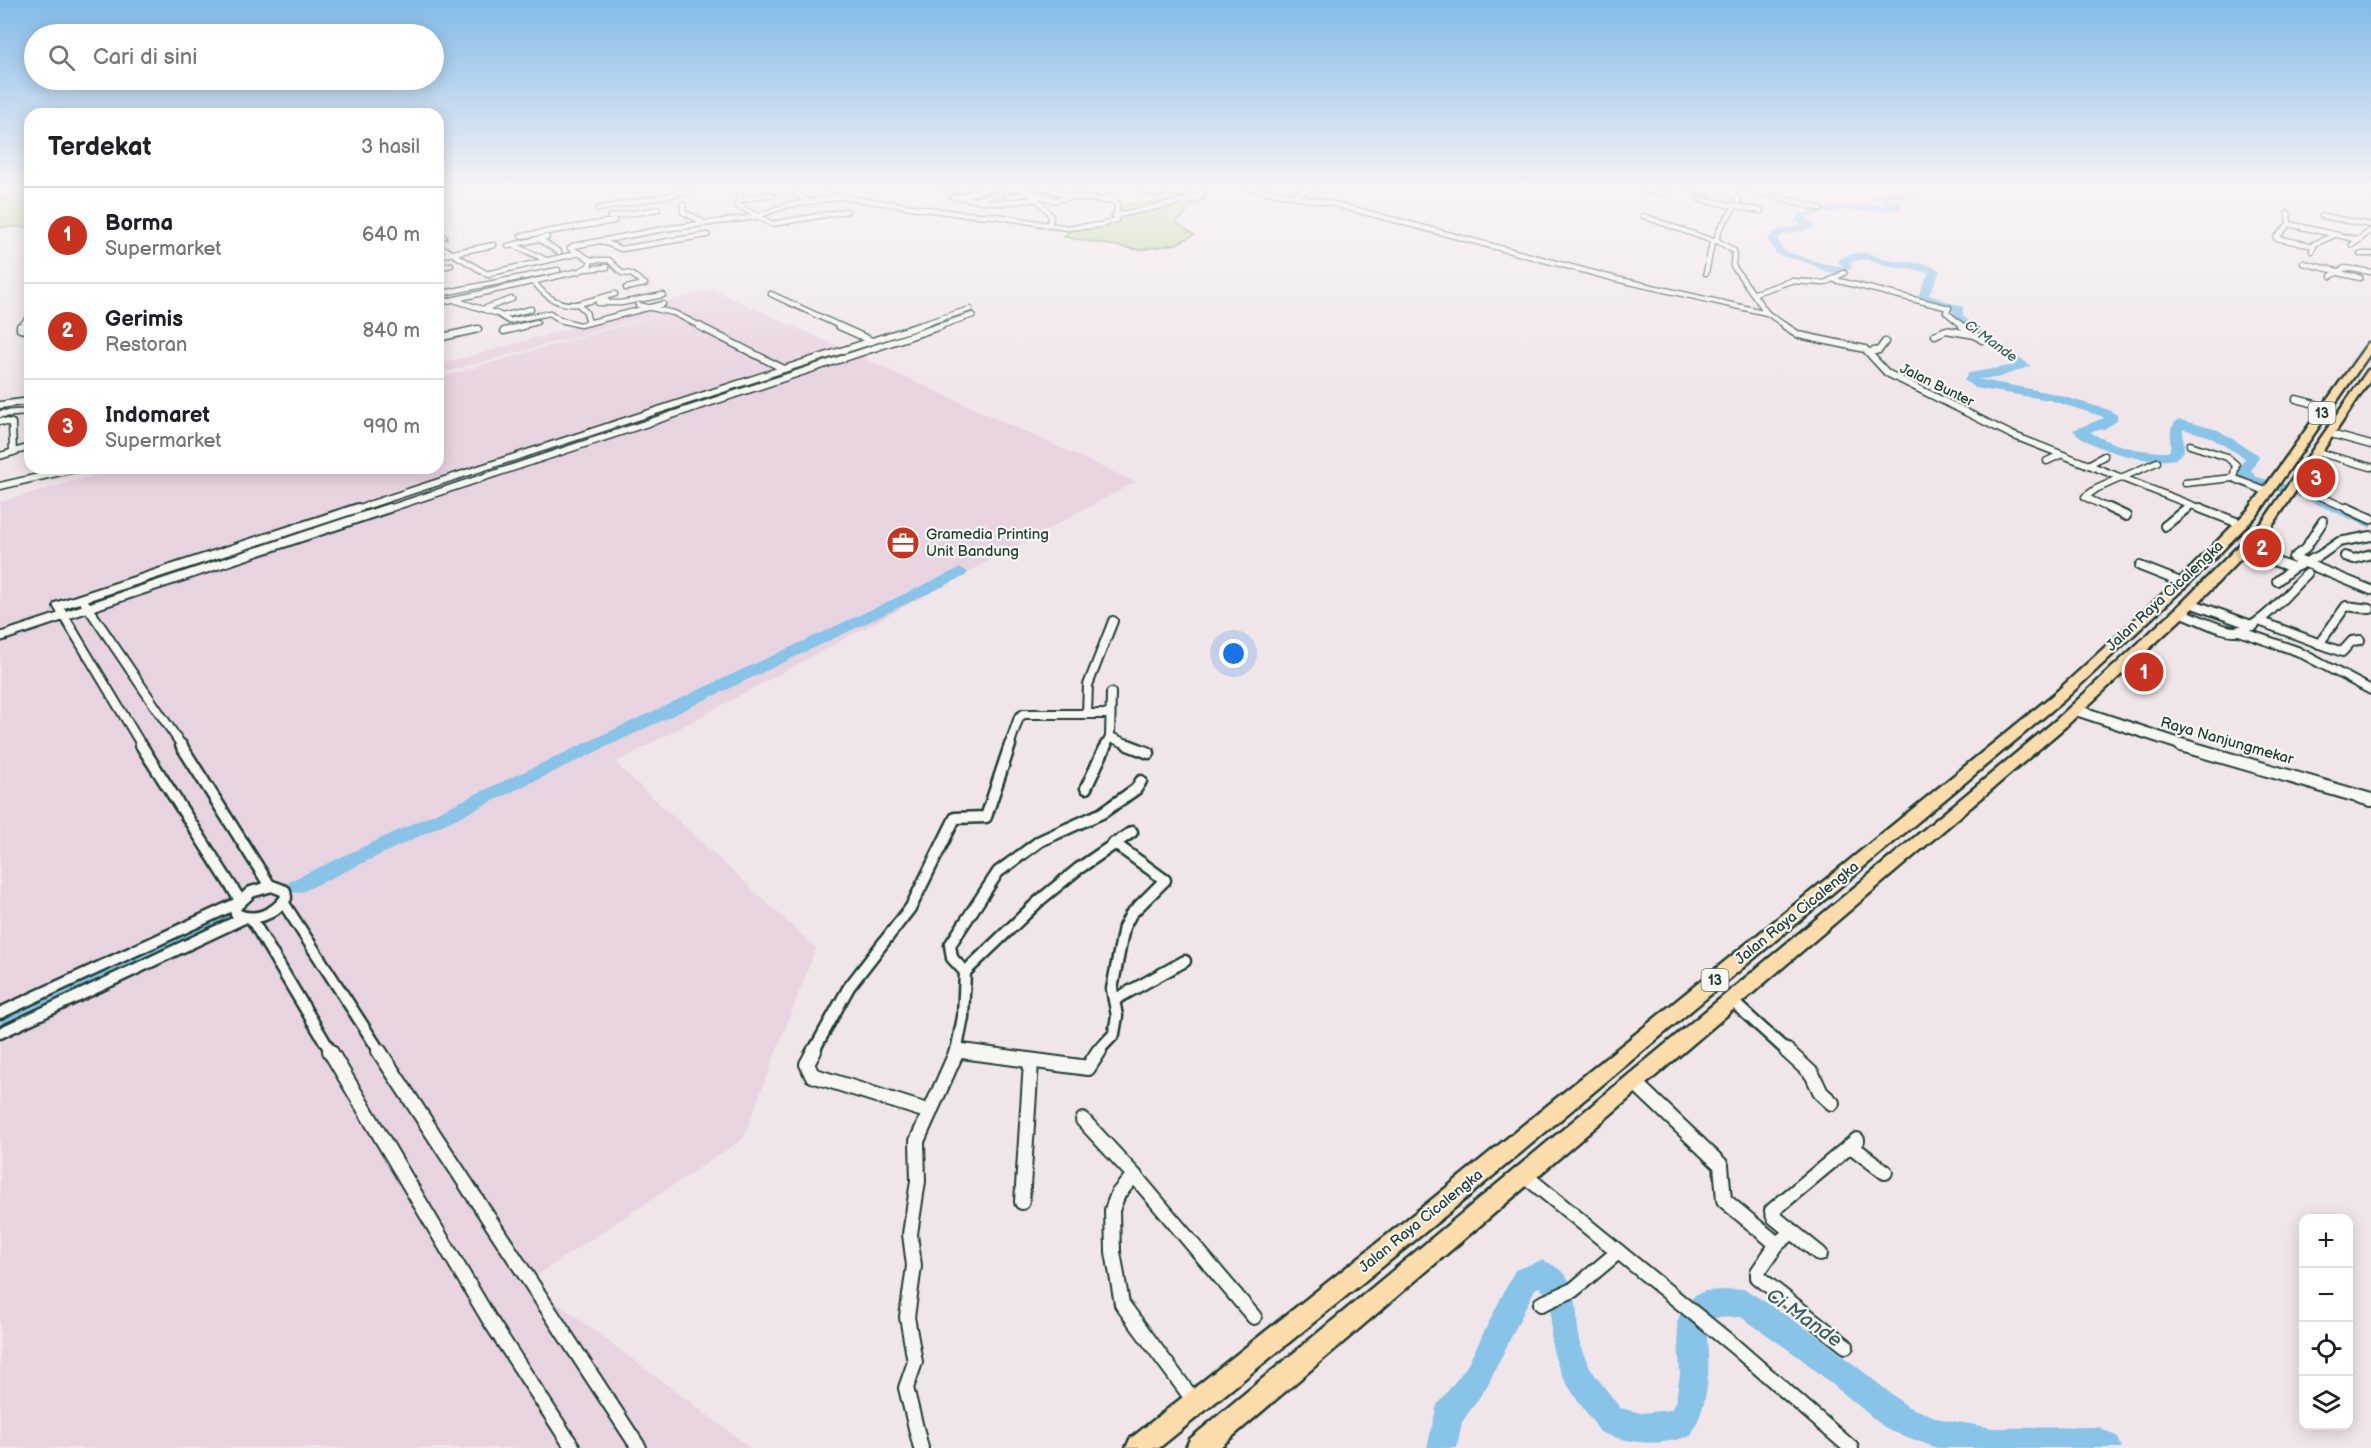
<!DOCTYPE html>
<html lang="id">
<meta charset="utf-8">
<style>
body{margin:0;font-family:"Balsamiq Sans",sans-serif;background:#f2f2f2;color:#202124}
.controls{position:absolute;right:18px;bottom:18px;display:grid;overflow:hidden;border-radius:12px;box-shadow:0 3px 15px #0003}
.controls button{width:54px;height:54px;display:grid;place-items:center;padding:0;border:0;border-bottom:2px solid #e0e0e0;background:#fff;color:#202124;font:30px sans-serif}
.you{position:absolute;left:1234px;top:654px;width:21px;height:21px;margin:-15px;border:4px solid #fff;border-radius:50%;background:#1a73e8;box-shadow:0 0 0 9px #1a73e833}
.badge{display:grid;place-items:center;width:39px;height:39px;border-radius:50%;background:#c8321e;color:#fff;font-size:20px;font-weight:700}
.pin{position:absolute;translate:-50% -50%;border:3px solid #fff;box-shadow:0 2px 6px #0006}
.list{margin:0;padding:0;list-style:none}
h2{display:flex;justify-content:space-between;align-items:center;height:78px;margin:0;padding:0 24px;font-size:26px}
h2 small{font-size:20px;font-weight:400;color:#757577}
.list li{display:grid;grid-template-columns:39px 1fr auto;gap:18px;align-items:center;box-sizing:border-box;height:96px;padding:0 24px;border-top:2px solid #e0e0e0}
.list b{display:block;font-size:22px;white-space:nowrap}
.list p{margin:0;font-size:20px;white-space:nowrap;color:#757577}
.list em{font-size:20px;font-style:normal;color:#757577}
.icon{flex:none;width:33px;height:33px;fill:none;stroke:currentColor;stroke-width:2;stroke-linecap:round;stroke-linejoin:round}
.map{position:relative;flex:none;width:2371px;height:1448px;overflow:hidden}
.search{position:absolute;background:#fff;box-shadow:0 3px 15px #0003;left:24px;top:24px;width:420px;height:66px;display:flex;align-items:center;gap:15px;box-sizing:border-box;padding:0 21px;border-radius:33px;color:#757577;font-size:22px}
.panel{position:absolute;background:#fff;box-shadow:0 3px 15px #0003;left:24px;top:108px;width:420px;height:366px;border-radius:18px}
.map>svg:first-child{display:block}
</style>
<div class="map">
<svg width="2371" height="1448" viewBox="0 0 2371 1448">
<rect width="100%" height="100%" fill="#f0e6ea"/>
<filter id="ink" filterUnits="userSpaceOnUse"><feTurbulence type="fractalNoise" baseFrequency=".0167" numOctaves="2"/><feDisplacementMap in="SourceGraphic" scale="12" xChannelSelector="R" yChannelSelector="G"/><feConvolveMatrix kernelMatrix="1 2 1 2 8 2 1 2 1" color-interpolation-filters="sRGB"/></filter>
<g filter="url(#ink)">
<path fill="#e8d3e0" d="M712,289L1135,482L615,763L816,948L743,1139L528,1281L751,1448H0V502L120,468H438V378L715,299L438,374V365Z"/>
<g fill="#b5d58f" stroke="#6a8962" stroke-width="1.5">
<rect x="0" y="185" width="30" height="42"/>
<path d="M1188,202L1194,206L1184,208L1187,213L1176,222L1194,235L1176,244L1140,250L1064,237L1072,229L1106,226L1115,222L1117,209L1119,207L1138,203Z"/>
</g>
<g fill="none" stroke-linecap="round" stroke-linejoin="round">
<g fill="#88c3e8" fill-rule="evenodd">
<path d="M1922,185H1933L1908,199L1883,196L1902,204L1900,210C1870,215 1832,203 1805,220L1814,224V228L1782,235L1777,240L1784,251C1797,254 1833,269 1842,266L1838,261C1846,254 1855,253 1865,253C1874,253 1880,259 1888,260C1905,263 1926,260 1940,271L1929,295L1963,307V315L1968,320L2031,366L1997,378L1977,379L2051,393L2109,410L2117,415V421L2104,429L2090,432C2113,446 2140,452 2167,452L2170,450L2171,429L2176,421L2180,420L2218,430L2257,454L2259,457L2251,471L2257,477L2313,492L2371,519V528L2303,498L2247,483L2237,472L2245,458L2208,436L2183,429L2184,451L2175,459C2149,465 2090,450 2073,430L2104,418L2101,416L2049,400L1975,388L1964,380L1969,373L2016,365L1960,324L1953,316V311L1919,298L1918,296L1929,272L1884,266L1867,259L1849,262L1853,267C1836,282 1822,268 1805,262C1796,259 1786,257 1777,255L1767,239L1776,231L1802,225L1795,221L1798,215L1837,206L1890,205L1869,195L1888,190L1907,193Z"/>
<path d="M960,568L965,570L968,573L965,576L304,891L297,893L290,891L287,886L290,881Z"/>
<path d="M228,908L236,910L239,916L236,922L0,1031V1012Z"/>
<path d="M1542,1260C1591,1279 1569,1318 1584,1355C1592,1374 1608,1391 1620,1408L1641,1413L1671,1410L1676,1400L1680,1374L1677,1322L1681,1312L1695,1295L1705,1291L1745,1289L1819,1337L1908,1407L1941,1419L1993,1428L2099,1427L2118,1437L2122,1448H1937L1888,1430L1799,1357L1741,1317L1712,1318L1706,1326C1710,1366 1711,1399 1691,1435C1662,1447 1629,1444 1600,1432C1583,1406 1560,1381 1553,1350C1548,1329 1557,1302 1539,1287L1535,1289L1487,1386L1462,1422L1457,1448H1427L1437,1405L1467,1366L1515,1270Z"/>
</g>
<g stroke="#1f3d34" stroke-width="7">
<g id="minor-far4">
<path d="M742,185L737,205L772,224L847,211"/>
<path d="M818,185L840,190L841,197"/>
<path d="M1013,185C1030,191 1041,201 1051,216L1049,226"/>
<path d="M1039,185L1070,197"/>
<path d="M1074,185L1085,199"/>
<path d="M1236,185L1334,204L1616,279L1767,313"/>
<path d="M1648,185L1643,189L1668,194"/>
<path d="M1678,185L1706,193"/>
<path d="M1754,185L1731,191L1739,201L1720,228L1716,240L1734,251L1733,266L1767,313L1787,327"/>
<path d="M940,188L952,185"/>
<path d="M1747,188L1821,209"/>
<path d="M1156,189L1199,198L1202,197V192"/>
<path d="M958,190L974,185"/>
<path d="M1140,190L1161,195"/>
<path d="M793,192L808,201"/>
<path d="M1295,195L1318,185"/>
<path d="M952,197L1001,203L1038,199"/>
<path d="M961,197L998,185"/>
<path d="M1007,197L1031,192L1054,200L1072,197L1108,201"/>
<path d="M1699,199L1761,211"/>
<path d="M975,200L1019,187"/>
<path d="M738,201L768,194L773,196"/>
<path d="M683,204V212L703,222"/>
<path d="M598,209L691,191"/>
<path d="M2288,213L2289,224L2276,238L2314,246L2312,251"/>
<path d="M1114,216L1199,198"/>
<path d="M1643,216L1713,241"/>
<path d="M2322,216L2371,225"/>
<path d="M610,217L658,209"/>
<path d="M2289,224L2359,240"/>
<path d="M521,236L614,221"/>
<path d="M438,238L444,237"/>
<path d="M539,239L559,252"/>
<path d="M601,241L621,249L707,235"/>
<path d="M2314,244L2335,235"/>
<path d="M438,245L489,275"/>
<path d="M514,245L546,260"/>
<path d="M2352,245L2371,230"/>
<path d="M508,246L547,237"/>
<path d="M2360,254H2371"/>
<path d="M438,256L494,245"/>
<path d="M591,260H609L622,273L631,274L645,284L626,288"/>
<path d="M2303,263L2337,271"/>
<path d="M438,268L451,265"/>
<path d="M586,269L607,267"/>
<path d="M2335,272L2360,278"/>
<path d="M1706,273L1712,243L1716,240"/>
<path d="M486,274L580,253"/>
<path d="M2331,276L2345,268L2371,272"/>
<path d="M1835,280L1949,308L1946,312L1964,327"/>
<path d="M535,283C546,298 559,306 578,304L586,312L589,323"/>
<path d="M1755,293L1791,281L1825,283L1844,273"/>
<path d="M438,294L558,270"/>
<path d="M771,294L842,327"/>
<path d="M454,300L498,314L509,321L550,313L560,320L580,325L663,304"/>
<path d="M607,301L598,303H621L663,295"/>
<path d="M438,303L580,271L589,266L591,260L570,248L573,246L664,229L755,217L788,205L841,197L961,214L996,216L1067,228L1101,225L1116,220L1117,204L1096,191L1101,185"/>
<path d="M578,304L615,294"/>
<path d="M638,305L674,313L702,327"/>
<path d="M483,309L512,299"/>
<path d="M502,316L531,309"/>
<path d="M20,327L29,317"/>
<path d="M518,327L537,322"/>
<path d="M914,327L970,309"/>
<path d="M937,327L973,315"/>
</g>
</g>
<g stroke="#1f3d34" stroke-width="9">
<g id="minor-far3">
<path d="M20,326V329L30,331"/>
<path d="M839,326L872,341"/>
<path d="M1785,326L1799,335L1865,349L1887,373L2012,435L2204,510"/>
<path d="M1962,326L1982,340"/>
<path d="M504,331L524,326"/>
<path d="M1935,335L1946,330L1975,335"/>
<path d="M438,338L478,329"/>
<path d="M1870,352L1879,350L1885,342"/>
<path d="M784,369L919,326"/>
<path d="M2296,399L2327,407"/>
<path d="M0,405L30,401"/>
<path d="M0,414L30,412"/>
<path d="M0,421L12,423L13,452"/>
<path d="M2331,434L2371,445"/>
<path d="M2317,452L2371,467"/>
<path d="M0,456L30,447"/>
<path d="M2047,461L2060,455"/>
<path d="M2088,465L2104,456"/>
<path d="M2233,478L2268,492"/>
<path d="M2185,483L2233,478L2236,465L2227,457L2190,445"/>
<path d="M2294,484L2350,510"/>
<path d="M0,486L78,468"/>
<path d="M353,510L784,369L699,326"/>
<path d="M385,510L941,326"/>
<path d="M2112,510L2085,497L2096,489L2157,462"/>
<path d="M2185,510L2191,505"/>
</g>
</g>
<g stroke="#1f3d34" stroke-width="12">
<g id="minor-far2">
<path d="M2109,508L2126,516"/>
<path d="M2200,508L2241,524"/>
<path d="M2347,508L2371,519"/>
<path d="M2323,521L2305,549L2293,558L2371,590"/>
<path d="M2165,526L2187,508"/>
<path d="M2243,550L2293,568"/>
<path d="M2345,556L2354,559L2371,554"/>
<path d="M2140,566L2183,583"/>
<path d="M2277,581L2293,568L2319,556L2339,542L2371,536"/>
<path d="M85,603L182,746"/>
<path d="M2190,603L2254,626"/>
<path d="M2180,612C2197,618 2216,630 2234,631C2258,632 2290,589 2307,574"/>
<path d="M2259,621L2342,652L2352,641L2360,640"/>
<path d="M2239,631L2297,651L2371,690"/>
<path d="M0,637L389,508"/>
<path d="M2319,644L2346,606L2370,609"/>
<path d="M1111,693L1110,737L1132,746"/>
<path d="M1087,714L1088,685L1113,621"/>
<path d="M142,746L58,606L358,508"/>
<path d="M1009,746L1019,717L1024,714H1109"/>
<path d="M1106,746L1110,737"/>
</g>
</g>
<g stroke="#1f3d34" stroke-width="15">
<g id="minor-far1">
<path d="M141,745L240,900"/>
<path d="M181,745L270,886"/>
<path d="M1128,745L1149,753"/>
<path d="M1086,788L1106,745"/>
<path d="M272,886L285,891L286,898C274,914 255,923 236,914L235,907L251,892Z"/>
<path d="M283,902L380,1052"/>
<path d="M251,918L331,1052"/>
<path d="M965,972L952,958L950,945L998,872L1040,841L1102,813L1136,789L1141,781"/>
<path d="M1114,1000L1185,961"/>
<path d="M1731,1000L1788,1052"/>
<path d="M0,1013L238,903"/>
<path d="M0,1033L244,918"/>
<path d="M957,1050L971,1052"/>
<path d="M813,1052L849,987L911,907L955,818L986,817L1010,745"/>
<path d="M956,1052L963,1017L965,972L1040,900L1078,869L1132,832"/>
<path d="M1097,1052L1114,1034L1117,1016L1112,989L1124,927L1131,914L1165,880L1114,843"/>
</g>
</g>
<g stroke="#1f3d34" stroke-width="18">
<g id="minor">
<path d="M330,1051L489,1319L573,1448"/>
<path d="M379,1051L639,1448"/>
<path d="M814,1051L807,1064L812,1075L930,1112"/>
<path d="M962,1051L1088,1068L1099,1051"/>
<path d="M1787,1051L1812,1074L1821,1093L1832,1103"/>
<path d="M1634,1082L1721,1165L1724,1200L1777,1244"/>
<path d="M1083,1120L1134,1175L1254,1317"/>
<path d="M1851,1146L1885,1172"/>
<path d="M1523,1174L1734,1346L1851,1448"/>
<path d="M1134,1175L1118,1194L1112,1210L1113,1252L1122,1304L1194,1401"/>
<path d="M1022,1202L1031,1062"/>
<path d="M1792,1232L1777,1244L1758,1272V1277L1846,1346"/>
<path d="M1820,1254L1774,1217L1772,1211L1857,1140"/>
<path d="M1541,1304L1573,1290L1618,1252"/>
<path d="M921,1448L906,1388L915,1362L907,1317L914,1266L910,1234L918,1181L917,1141L957,1051"/>
</g>
</g>
<g stroke="#1f3d34" stroke-width="14">
<path id="tertiary-far1" d="M2076,710L2186,746"/>
</g>
<g stroke="#1f3d34" stroke-width="16">
<path id="tertiary" d="M2181,745L2371,800"/>
</g>
<g stroke="#1f3d34" stroke-width="5">
<g id="trunk">
<path d="M2371,342V352L2258,514L2200,573L2064,700L1446,1215L1159,1448H1126L1130,1439L1430,1201L2054,694L2192,567L2250,508L2368,343Z"/>
<path d="M2371,369V379L2272,526L2195,606L2066,726L1219,1448H1186L1190,1439L2056,720L2185,600L2264,520L2368,370Z"/>
</g>
</g>
<use href="#minor-far4" stroke="#f6f6f2" stroke-width="4.5"/>
<use href="#minor-far3" stroke="#f6f6f2" stroke-width="6"/>
<use href="#minor-far2" stroke="#f6f6f2" stroke-width="8"/>
<use href="#minor-far1" stroke="#f6f6f2" stroke-width="10"/>
<use href="#minor" stroke="#f6f6f2" stroke-width="14"/>
<use href="#tertiary-far1" stroke="#f6f6f2" stroke-width="10"/>
<use href="#tertiary" stroke="#f6f6f2" stroke-width="12"/>
<use href="#trunk" fill="#fddcac" fill-rule="evenodd"/>
</g>
</g>
<linearGradient id="sky" x2="0" y2="1"><stop stop-color="#81bae8"/><stop offset="0.48" stop-color="#f8f4f6"/><stop offset="1" stop-color="#f8f4f6" stop-opacity="0"/></linearGradient>
<rect width="2371" height="388" fill="url(#sky)"/>
<defs>
<g id="office-disc" transform="scale(1.725)"><circle r="9.5" fill="#c8321e" stroke="#f6f6f2"/><path d="M-6-3h4V-5.5h4V-3h4V5H-6ZM-1-4.5V-3h2v-1.5ZM-6 0V1H6V0Z" fill="#fff"/></g>
</defs>
<g fill-rule="evenodd">
<use href="#office-disc" x="903" y="543"/>
</g>
<g text-anchor="middle" dominant-baseline="central" stroke-width="4.5" stroke-linejoin="round" paint-order="stroke">
<g font-size="14" font-style="italic" fill="#395e61" stroke="#f6f6f2">
<text transform="translate(1991 341) rotate(36)">Ci Mande</text>
</g>
<g font-size="14" fill="#1f3d34" stroke="#f6f6f2">
<text transform="translate(1937 385) rotate(26)">Jalan Bunter</text>
</g>
<g fill="#f6f6f2" stroke="#60746d" stroke-width="1.5">
<rect x="2308.5" y="402" width="27" height="22" rx="4.5"/>
<rect x="1701.5" y="969" width="27" height="22" rx="4.5"/>
</g>
<g font-size="14" font-weight="bold" fill="#1f3d34">
<text x="2322" y="413">13</text>
<text x="1715" y="980">13</text>
</g>
<g font-size="15" fill="#1f3d34" stroke="#f6f6f2" text-anchor="start">
<text x="926" y="534">Gramedia Printing<tspan x="926" dy="17">Unit Bandung</tspan></text>
</g>
<g font-size="15" fill="#1f3d34" stroke="#f6f6f2">
<text transform="translate(2165 596) rotate(-43)">Jalan Raya Cicalengka</text>
<text transform="translate(2227 741) rotate(16)">Raya Nanjungmekar</text>
<text transform="translate(1797 913) rotate(-39)">Jalan Raya Cicalengka</text>
<text transform="translate(1421 1221) rotate(-39)">Jalan Raya Cicalengka</text>
</g>
<g font-size="20" font-style="italic" fill="#395e61" stroke="#f6f6f2">
<text transform="translate(1804 1318) rotate(35)">Ci Mande</text>
</g>
</g>
</svg>
<div class="controls">
<button>+</button>
<button>−</button>
<button><svg class="icon" aria-label="locate" viewBox="0 0 24 24"><circle cx="12" cy="12" r="6"/><path d="M12 2v4M12 18v4M2 12h4M18 12h4"/></svg></button>
<button><svg class="icon" aria-label="layers" viewBox="0 0 24 24"><path d="M12 4l9 5-9 5-9-5zM3 14l9 5 9-5"/></svg></button>
</div>
<div class="you"></div>
<div class="pin badge" style="left:2144px;top:672px">1</div>
<div class="pin badge" style="left:2262px;top:548px">2</div>
<div class="pin badge" style="left:2316px;top:478px">3</div>
<div class="search"><svg class="icon" aria-label="search" viewBox="0 0 24 24"><circle cx="10" cy="10" r="6"/><path d="M15 15l6 6"/></svg>Cari di sini</div>
<section class="panel">
<h2>Terdekat<small>3 hasil</small></h2>
<ul class="list">
<li><span class="badge">1</span><div><b>Borma</b><p>Supermarket</p></div><em>640 m</em></li>
<li><span class="badge">2</span><div><b>Gerimis</b><p>Restoran</p></div><em>840 m</em></li>
<li><span class="badge">3</span><div><b>Indomaret</b><p>Supermarket</p></div><em>990 m</em></li>
</ul>
</section>
</div>
